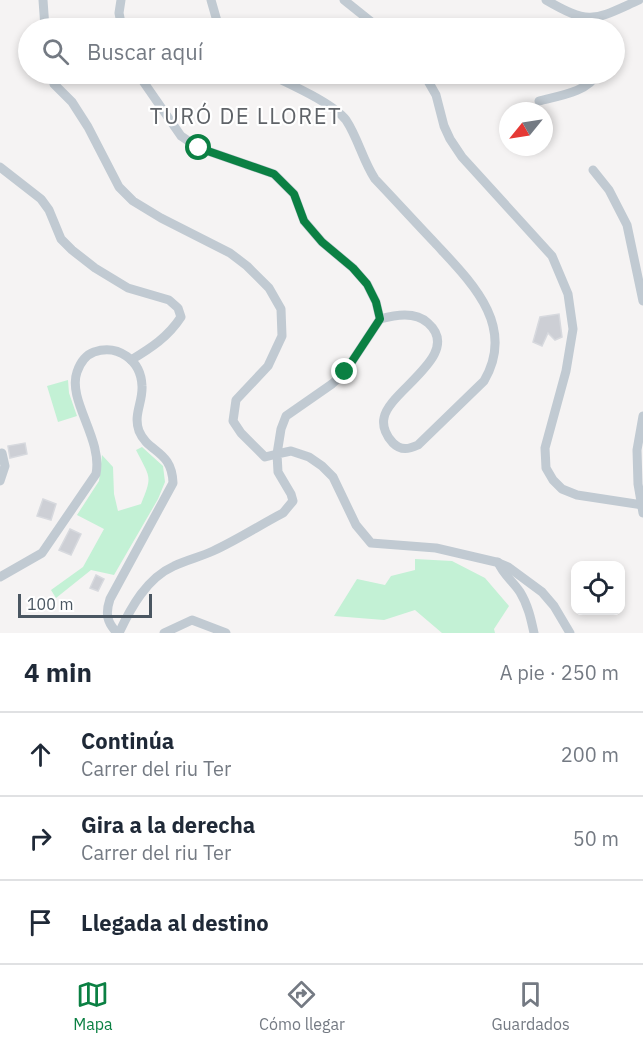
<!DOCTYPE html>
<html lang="es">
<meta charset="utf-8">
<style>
body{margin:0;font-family:"IBM Plex Sans",sans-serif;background:#f2f2f3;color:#1f2937}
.controls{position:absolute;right:18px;bottom:18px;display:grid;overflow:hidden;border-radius:12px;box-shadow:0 3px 9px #0003}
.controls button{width:54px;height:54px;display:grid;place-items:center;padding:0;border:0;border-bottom:2px solid #e0e1e3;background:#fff;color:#1f2937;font:30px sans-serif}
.compass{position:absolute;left:499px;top:102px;width:54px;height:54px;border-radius:50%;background:#fff;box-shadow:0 3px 9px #0003;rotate:240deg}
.scale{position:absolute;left:18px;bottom:15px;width:134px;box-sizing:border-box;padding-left:6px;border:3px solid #4a5661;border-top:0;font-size:16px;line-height:21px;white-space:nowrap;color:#4a5661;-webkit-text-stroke:4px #fff;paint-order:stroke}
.stop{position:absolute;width:18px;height:18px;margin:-14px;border:4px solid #0b8043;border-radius:50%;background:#fff}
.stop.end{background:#0b8043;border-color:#fff;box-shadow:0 2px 6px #0008}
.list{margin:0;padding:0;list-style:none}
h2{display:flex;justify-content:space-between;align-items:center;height:78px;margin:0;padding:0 24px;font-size:26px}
h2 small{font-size:20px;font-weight:400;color:#747a83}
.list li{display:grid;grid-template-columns:39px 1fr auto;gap:18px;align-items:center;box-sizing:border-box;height:84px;padding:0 24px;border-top:2px solid #e0e1e3}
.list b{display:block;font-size:22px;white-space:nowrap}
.list p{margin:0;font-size:20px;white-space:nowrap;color:#747a83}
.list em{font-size:20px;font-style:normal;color:#747a83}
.icon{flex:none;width:33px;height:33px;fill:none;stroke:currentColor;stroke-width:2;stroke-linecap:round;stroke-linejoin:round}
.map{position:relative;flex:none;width:643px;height:633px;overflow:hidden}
.search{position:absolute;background:#fff;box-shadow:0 3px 9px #0003;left:18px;right:18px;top:18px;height:66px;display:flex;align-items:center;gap:15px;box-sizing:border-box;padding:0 21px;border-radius:33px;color:#747a83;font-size:22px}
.sheet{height:330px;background:#fff}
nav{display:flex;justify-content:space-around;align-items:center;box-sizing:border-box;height:84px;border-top:2px solid #e0e1e3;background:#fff;font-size:16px;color:#747a83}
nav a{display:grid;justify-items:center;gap:3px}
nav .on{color:#0b8043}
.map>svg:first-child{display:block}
</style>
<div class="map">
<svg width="643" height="633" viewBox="0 0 643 633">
<rect width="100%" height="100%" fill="#f5f3f3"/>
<g fill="#c3f1d5">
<path d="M68,380L69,393L77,416L58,422L47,386Z"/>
<path d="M142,447L163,466L165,482L158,499L114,575L91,570L56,598L51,590L83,567L104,529L77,515L99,481L102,455L113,467L114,494L118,511L141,504C153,475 150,478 136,450Z"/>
<path d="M415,559L452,561L485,578L509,606L494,629L495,633H442L415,610L384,620L334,616L357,579L385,585L391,576L415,570Z"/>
</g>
<g fill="#cdcfd5" stroke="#d7d9de" stroke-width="1.5">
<path d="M559,314L562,337L555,340L548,333L542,346L533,342L540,317Z"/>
<path d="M25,443L27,454L10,458L8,446Z"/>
<path d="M43,499L56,504L51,520L37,516Z"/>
<path d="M70,529L81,534L71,555L59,550Z"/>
<path d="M96,575L104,579L98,591L90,588Z"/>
</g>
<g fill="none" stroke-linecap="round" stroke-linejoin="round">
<g stroke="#c1cad2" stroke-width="9">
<path d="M43,0L45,28"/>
<path d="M121,0L119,13L122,28"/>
<path d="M211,0L219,28"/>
<path d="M344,0L379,28"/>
<path d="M546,0C591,26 594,20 639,0"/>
<path d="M52,74L54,84L72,102L88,127L119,187L133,201L161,218L230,253L247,266L269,288L281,309L282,336L268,366L236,400L233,421L241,433L265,457L277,454L281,429L286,416L332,384L345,372L380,319L376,302L367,284L353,268L322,242L304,221L294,194L274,174L199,148L181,136L138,74"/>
<path d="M269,74C289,84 333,103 346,120C358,138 363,161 375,179C395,200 415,222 435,243C470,281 517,325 484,381L418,445C409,449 401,451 393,443C387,437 382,427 384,418C388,391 464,355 428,323C415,311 395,315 380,319"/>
<path d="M424,74L436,95L444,126L450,139L462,157L552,256L568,294L573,329L566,371L545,448L546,468L553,480L562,489L577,495L643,505"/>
<path d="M539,101C558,96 588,92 597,74"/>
<path d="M0,167L41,199L49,210L61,239L72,250L95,268L128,288L169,300L178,308L181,317C168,337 151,348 131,360"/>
<path d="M593,170L609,190L627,225L643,301"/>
<path d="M643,416L637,450L638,484L643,513"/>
<path d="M0,481L5,466L2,453"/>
<path d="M498,562C503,575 513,581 520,592C528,605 531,619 534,633"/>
<path d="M0,577L42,553L96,474C103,439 67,400 77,372C80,363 86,355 94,352C118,344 141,360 142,386C143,402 133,415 139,431C148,453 172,450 173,483L110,599C105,614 107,622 117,633"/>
<path d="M119,633C131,607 147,578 174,566C186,560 200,557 213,551C237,540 260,525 283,513L293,501L291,494L278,472L277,454L291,451L309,457L322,466L333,477L356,525L371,543L436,548L496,562L508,567L542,592L554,606L570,633"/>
<path d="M164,633L192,620L226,633"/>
</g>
</g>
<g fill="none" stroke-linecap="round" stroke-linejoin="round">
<path stroke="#0b8043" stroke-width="8" d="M199,148L274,174L294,194L304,221L322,242L353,268L367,284L376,302L380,319L345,372"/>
</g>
<g text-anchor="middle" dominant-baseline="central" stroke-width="4.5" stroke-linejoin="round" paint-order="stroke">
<g font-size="22" letter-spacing="1.5" fill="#5f6368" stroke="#fff">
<text x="246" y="115">TURÓ DE LLORET</text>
</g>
</g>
</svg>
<div class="controls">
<button><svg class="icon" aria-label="locate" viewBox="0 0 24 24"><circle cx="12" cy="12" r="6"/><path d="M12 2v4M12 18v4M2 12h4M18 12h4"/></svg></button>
</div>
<svg class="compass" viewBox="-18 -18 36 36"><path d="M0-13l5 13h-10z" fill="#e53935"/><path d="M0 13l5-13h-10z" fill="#747a83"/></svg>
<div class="scale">100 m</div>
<div class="stop" style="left:199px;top:148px"></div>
<div class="stop end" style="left:345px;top:372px"></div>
<div class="search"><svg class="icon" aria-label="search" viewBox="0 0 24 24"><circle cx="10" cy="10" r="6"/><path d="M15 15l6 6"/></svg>Buscar aquí</div>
</div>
<section class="sheet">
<h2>4 min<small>A pie · 250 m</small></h2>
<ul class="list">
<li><svg class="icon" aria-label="ahead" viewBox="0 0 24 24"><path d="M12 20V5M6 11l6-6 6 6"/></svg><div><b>Continúa</b><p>Carrer del riu Ter</p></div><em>200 m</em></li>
<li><svg class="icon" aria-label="right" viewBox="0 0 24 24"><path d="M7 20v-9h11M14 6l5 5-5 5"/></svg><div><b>Gira a la derecha</b><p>Carrer del riu Ter</p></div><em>50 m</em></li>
<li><svg class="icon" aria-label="arrive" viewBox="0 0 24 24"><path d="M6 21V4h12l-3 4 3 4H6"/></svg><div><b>Llegada al destino</b></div></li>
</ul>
</section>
<nav>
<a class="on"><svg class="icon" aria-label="map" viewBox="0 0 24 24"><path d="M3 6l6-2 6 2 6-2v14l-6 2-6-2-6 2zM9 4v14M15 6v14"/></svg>Mapa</a>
<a><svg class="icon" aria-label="directions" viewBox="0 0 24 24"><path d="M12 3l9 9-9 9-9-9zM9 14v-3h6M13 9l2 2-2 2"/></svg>Cómo llegar</a>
<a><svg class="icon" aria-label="saved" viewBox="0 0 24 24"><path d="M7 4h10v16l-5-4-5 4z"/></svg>Guardados</a>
</nav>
